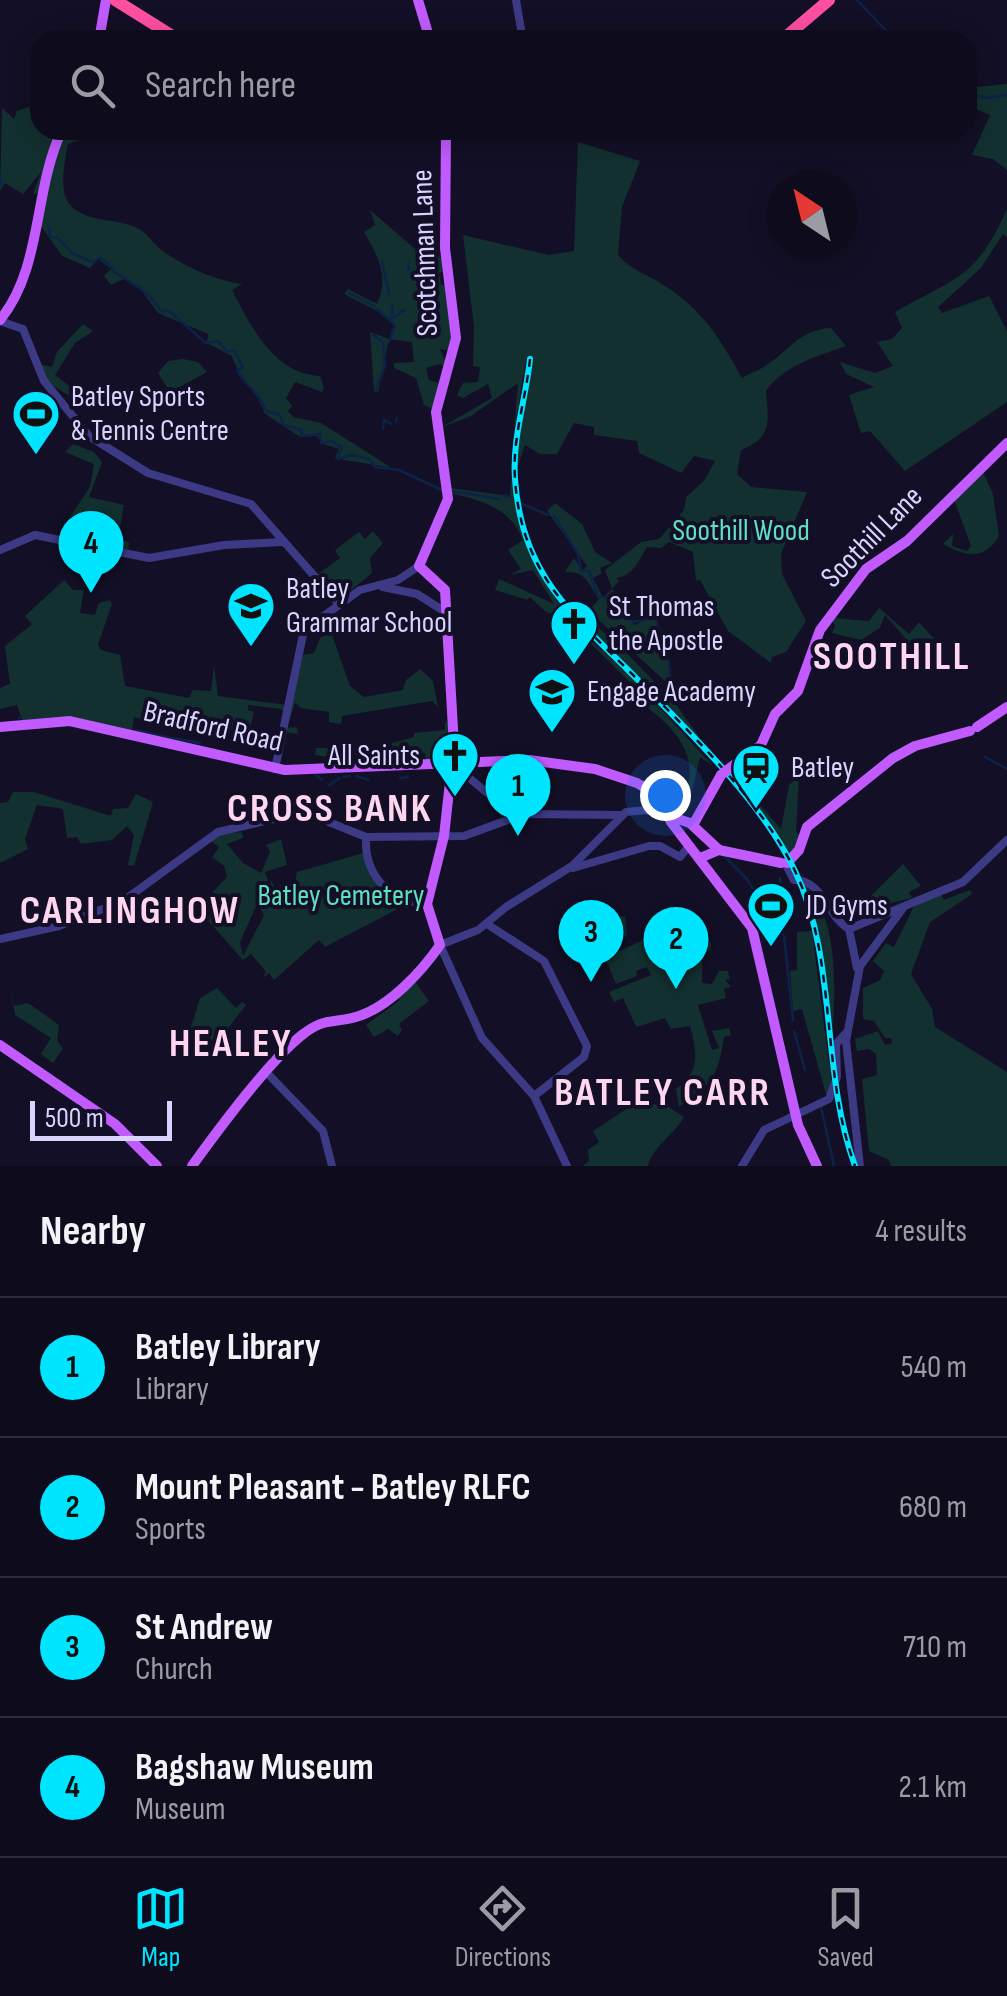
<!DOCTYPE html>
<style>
body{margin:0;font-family:"Sofia Sans Condensed",sans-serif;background:#1c1929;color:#f1f3f6}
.compass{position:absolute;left:767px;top:170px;width:90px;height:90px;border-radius:50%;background:#0e0b1c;box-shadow:0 5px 25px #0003;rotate:325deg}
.scale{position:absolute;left:30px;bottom:25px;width:142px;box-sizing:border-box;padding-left:10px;border:5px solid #d9d4ff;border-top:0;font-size:28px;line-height:35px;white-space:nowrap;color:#d9d4ff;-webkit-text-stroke:8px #130f26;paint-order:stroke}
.you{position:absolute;left:665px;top:795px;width:35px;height:35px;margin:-25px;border:8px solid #fff;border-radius:50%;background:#1a73e8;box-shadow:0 0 0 15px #1a73e833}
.badge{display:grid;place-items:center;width:65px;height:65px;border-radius:50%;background:#00e5ff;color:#111;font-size:32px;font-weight:700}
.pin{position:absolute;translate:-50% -82px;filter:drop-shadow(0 2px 5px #0008)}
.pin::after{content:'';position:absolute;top:52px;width:35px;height:30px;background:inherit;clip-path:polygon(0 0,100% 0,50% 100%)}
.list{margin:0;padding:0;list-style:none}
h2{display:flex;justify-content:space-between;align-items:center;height:130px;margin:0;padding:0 40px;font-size:42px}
h2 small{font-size:32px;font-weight:400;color:#9b9ba3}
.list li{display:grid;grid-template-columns:65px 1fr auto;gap:30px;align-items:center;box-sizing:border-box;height:140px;padding:0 40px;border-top:2px solid #2e2b3b}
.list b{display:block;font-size:38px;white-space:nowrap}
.list p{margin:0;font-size:32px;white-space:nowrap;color:#9b9ba3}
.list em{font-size:32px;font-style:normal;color:#9b9ba3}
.icon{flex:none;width:55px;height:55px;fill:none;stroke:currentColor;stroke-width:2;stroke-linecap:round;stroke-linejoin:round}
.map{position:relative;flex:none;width:1007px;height:1166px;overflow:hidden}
.search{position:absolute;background:#0e0b1c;box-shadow:0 5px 25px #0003;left:30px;right:30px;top:30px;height:110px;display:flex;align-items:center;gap:25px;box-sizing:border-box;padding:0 35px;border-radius:30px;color:#9b9ba3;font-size:38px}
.sheet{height:690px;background:#0e0b1c}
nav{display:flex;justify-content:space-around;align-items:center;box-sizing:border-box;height:140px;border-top:2px solid #2e2b3b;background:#0e0b1c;font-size:28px;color:#9b9ba3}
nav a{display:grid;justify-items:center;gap:5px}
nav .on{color:#00e5ff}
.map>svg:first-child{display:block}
</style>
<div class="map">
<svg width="1007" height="1166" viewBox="0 0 1007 1166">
<rect width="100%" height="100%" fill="#130f26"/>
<g fill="#12302f">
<path d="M1007,84V170L993,159L972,155L990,115L967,105V88Z"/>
<path d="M40,103V116L32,117V122L40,120V130H60L39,193L33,194L41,172L23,194L5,183L0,191L2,108L14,119L17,111Z"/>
<path d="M64,130H90L88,136L68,144C65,161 58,191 70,205C87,223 115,218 135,227C148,232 153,245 164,252C188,268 214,280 242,284L232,290C251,327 274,374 320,376L324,388L322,392L295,382L286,398L292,406L288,411L293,417L321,423L392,468C373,464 353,462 335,458L339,449L323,444L317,436L300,437L264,413C262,398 238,377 232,356L207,343L208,334L158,313L140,288L126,278L111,285L104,276L111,269L98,259L90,268L62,256L37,220Z"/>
<path d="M578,142L640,161L622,207L618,255C632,271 649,275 665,286C703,310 721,340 742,378C748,374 755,372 762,368C788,353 797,330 831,328L846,346C818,356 784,365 766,391C768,418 774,438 741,450L737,474L751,487L807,492L781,554L782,574L806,621L786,652L772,657L771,663L728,631L700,580L696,581L693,552L669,542L661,548L647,547C638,561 634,576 616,578L619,581L612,589L624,601L621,607L635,625L653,615L668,648L669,685L589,611L599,599C587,582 587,572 565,572L574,558L582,570L587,566L547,511L555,503L582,524L595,552L612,563L600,568L602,573L593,578L603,598L612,589L605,570L641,542L659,539L684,510L686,497L704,481L715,461L694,456L681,473L639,453L637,441L594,435V427L574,423L557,454H540L525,445L515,475L531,359H526L514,431L518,383L471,416L440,428L492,398L488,384L463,398L457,395L463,383L478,382L480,367L473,366L474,327L463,235L549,255L574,251Z"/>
<path d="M1007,209V237L1003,234L981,268L938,307L942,313L989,296L1007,331V402L905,471L870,431L861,433L849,395L874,387L846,374L840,362L875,373L893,366L877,342L892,339L902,328L895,312C956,277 976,279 1007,209Z"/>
<path d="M370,210L415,249L444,258L446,271L439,273L441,285L449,284L453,351L440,349L448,368L439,364L426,368L429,380L439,383L434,410L424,405L416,378L394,368V363L414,362L412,342L389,339L378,392L374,390L370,332L389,339L396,327L385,315L344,294L348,289L377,304C389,277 379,257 364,232L375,225Z"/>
<path d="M83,324L93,331L75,343L55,375L94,405L90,408L48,383L39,364L52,367L57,352Z"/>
<path d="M183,359L198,362L207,372L176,389V401L158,373L168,361Z"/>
<path d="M73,444L94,452L102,462L89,497L124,505L118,539L129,542L128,553L66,537L62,529L90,487L94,464L65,452Z"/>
<path d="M983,472L993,494L999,536C985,561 964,556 943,544L953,534L952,546L967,551L971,546L953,497Z"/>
<path d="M511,478L535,566L570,620L546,612L530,597L527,600L495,590L499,579L554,604L533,570L509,575L521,569L508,550L523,540C510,507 481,501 451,493L450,488L510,496Z"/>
<path d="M373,531L383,543L370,558L372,573L339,600L318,574L340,558L335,550L359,532L365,539Z"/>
<path d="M64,580L73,590H84L80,613L95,615L99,603L110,600L112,604L98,645L101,650L120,655L125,686L189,698L193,690L211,691L214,665L218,696L288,705L286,715L281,709L248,705V710L254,712L250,728L280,734L278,740L207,725L187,713L172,714L171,727L164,717L154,716L153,722L134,717L132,731L74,719L23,722L17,705L0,709V688L10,684L5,646L32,624L25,616Z"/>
<path d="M879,608L909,634L919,622L934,639L916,638L923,658L885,615L880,628L861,640L832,633L835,626L831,618L869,621Z"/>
<path d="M581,615L614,640L675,703L723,771L624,664L576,619Z"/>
<path d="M571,624L628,673L713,766L700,757L690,800L684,796C702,757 674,726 642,704L646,698Z"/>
<path d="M331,632L350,686L364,697L403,690L406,680L420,669L433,681L438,707L432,701L342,716L341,724L329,722V712L301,708L295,703L287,728L297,727L298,734L284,732L303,655L314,653L320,638Z"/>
<path d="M445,722H452L451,734L441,736L443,748L451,751L444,760L426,762L425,753L353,755V764L332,763L329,757L315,755L316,748L392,747V743L414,737V733L445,730Z"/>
<path d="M738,763L752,768L743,771L757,770L740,782L781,829L789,785L799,776L796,832L801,836L795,853L788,852L766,817L726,774L736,777L742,771Z"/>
<path d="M13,792H34L111,816L113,809L128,808L136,794L153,802L134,866L128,865L134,835L127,826L112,840L81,844L77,837L67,838L63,809L37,805L25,839L28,849L0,863V803L8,802Z"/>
<path d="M242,832L243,838L227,844L243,863L261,873L270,852L266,845L281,839L287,865L265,872L268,880L240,942L243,956L264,915L259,907L271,881L275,887L295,883L297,872L367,852L374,873L409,903L325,947L319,940L274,980L269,973L263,978L266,972L251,954L243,960L203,915L213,892L227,877L224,866L212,857L219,847L211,841L218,834Z"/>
<path d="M903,864L921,886L909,892L912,898L874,907L872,895Z"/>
<path d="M802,882C842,915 836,1003 830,1055L814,919Z"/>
<path d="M970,890L972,894L930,922L911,974L932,1009L935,1027L1007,1072V1166H891L889,1160L869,1151L862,1079L877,1075L876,1054L869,1049L857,1051L855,1039L878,1031L885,1045L892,1043L891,1038H885L874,1021L863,1019V988L880,980L884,971L873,961L886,943L894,947L914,906L940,893L944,900Z"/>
<path d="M597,902L598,919L625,916L627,936L591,949L584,903Z"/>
<path d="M685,920L696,928L694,938L711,942V950L702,953V983L712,984L719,971H728L730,979L725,980L731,987L724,989L726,998L698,1005L712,1050L719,1048L712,1031L729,1028L731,1035L724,1037C718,1075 713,1084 679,1107L676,1089C701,1070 697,1054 690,1026L671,1029L665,1018L636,1027L623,998L614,1002L609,992L651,975L647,967L636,971L637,976L616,984L605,958Z"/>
<path d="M812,931L832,1087L827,1098L802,1009L793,1011L790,971L797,970V932Z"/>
<path d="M413,979L429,1001L399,1024L402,1030L398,1036L388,1029L374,1037L366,1025L400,1000L395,993Z"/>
<path d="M9,981L14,1006L28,1003L59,1025L57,1040L63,1049L53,1063L41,1054L51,1038L15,1015Z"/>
<path d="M217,988L236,1008L242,1002L246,1005L225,1032L221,1030L209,1043L191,1027L200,998Z"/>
<path d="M637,1102L667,1106L684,1117C674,1135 653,1146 648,1166H583L589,1161L588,1150L599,1142L593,1131Z"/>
</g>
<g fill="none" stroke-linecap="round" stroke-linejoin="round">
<g stroke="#0c2248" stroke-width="2.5">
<path d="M857,0L895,40"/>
<path d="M967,92L985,98L1007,95"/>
<path d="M0,177L2,185"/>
<path d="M49,227L50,237H57L72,253L92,262L100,258C109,262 110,270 119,275C137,286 152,294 161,312L168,310L206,343L218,341L227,352L234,350L243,368L237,370C245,387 257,387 266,411L279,414L284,425L302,430L301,436L320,434L321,443L331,441L342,447L338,459L352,455L369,459L375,467L399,470L444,491"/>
<path d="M382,261L389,294"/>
<path d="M408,270L409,263"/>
<path d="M349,293L374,306"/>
<path d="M392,305V322"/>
<path d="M377,309L395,325L389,342"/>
<path d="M395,317L404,310"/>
<path d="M373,335L383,342L385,366L375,391"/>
<path d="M396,422L397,418"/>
<path d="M383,429L384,420L391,424"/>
<path d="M452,491L499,499"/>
<path d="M504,495L510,497"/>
<path d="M522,504L548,515"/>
<path d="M554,516L578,554L581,571H589L598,597L612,598L633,622L655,617L669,663"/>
<path d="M669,665L672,695"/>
<path d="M19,718L21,717"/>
<path d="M136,730L150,733"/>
<path d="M152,734L176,739"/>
<path d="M178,739L200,743"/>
<path d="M985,757L1007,769"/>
<path d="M497,765L520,779"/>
<path d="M316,775L322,780"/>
<path d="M356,776L369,780"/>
<path d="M344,777L350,776"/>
<path d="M400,778L408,777"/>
<path d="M526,779L531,777"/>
<path d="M329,785L340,778"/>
<path d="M722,854L746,878L784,936L793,1020"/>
<path d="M780,878L782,932"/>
<path d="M794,1031L805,1070"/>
<path d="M821,1107L834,1166"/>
</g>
<g stroke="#3d3a85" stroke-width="8">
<path d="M511,40L522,35L516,0"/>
<path d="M0,321L23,329L44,381L89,436L148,473L251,504L338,603"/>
<path d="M0,550L35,535L149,558L224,545L283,542"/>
<path d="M383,587L417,594L447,613"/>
<path d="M450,762L515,816"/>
<path d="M275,769L304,630L360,590L398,580L419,566"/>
<path d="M366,837L464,836L524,814L621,815"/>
<path d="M366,837C364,876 390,902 427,904"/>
<path d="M786,865L794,880C824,880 827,917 849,929L963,882L1007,840"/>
<path d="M573,868L649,846H660L680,857L689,846"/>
<path d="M487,924L544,961L587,1046L584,1057L534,1096"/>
<path d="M849,929L857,968"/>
<path d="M0,939L59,926L123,901L218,832L304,812L366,837"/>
<path d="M268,1074L323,1131L332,1166"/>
<path d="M567,1166L534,1096L482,1038L440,945L478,930L506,907L572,866L626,812L646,810L668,816"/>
<path d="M742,1166L764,1130L829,1099L837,1077L836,1044L847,1032"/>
<path d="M860,1166L846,1041L860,966L903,908"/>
</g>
<g stroke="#c25bff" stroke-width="10">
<path d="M418,0L430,40"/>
<path d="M99,40L106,0"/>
<path d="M0,320C43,267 33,191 62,130"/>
<path d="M0,727L70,721L285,770L529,760L595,769L637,783L657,795L671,822L752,928L798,1125L817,1166"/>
<path d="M977,727L1007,707"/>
<path d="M727,770L761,745L775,714L798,691L820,630L866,569L907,541L1007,443"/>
<path d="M669,816L690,823L719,850"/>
<path d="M693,825L721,775"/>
<path d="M700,858L719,850L781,863"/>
<path d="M787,863L799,850L807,827L893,758L915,746L970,731"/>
<path d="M0,1045L115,1124L157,1166"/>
<path d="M192,1166C218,1130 269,1061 302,1035C326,1016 335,1024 359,1016C390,1006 422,971 440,945L427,904L444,836L454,746L445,590L419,566L448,499L436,412L456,338L445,248L446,130"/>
</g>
<g stroke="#ff4fa3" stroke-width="12">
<path d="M115,0L179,40"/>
<path d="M782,40L829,0"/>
</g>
<g stroke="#00e5ff" stroke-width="6">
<path id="rail" d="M530,359C526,399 512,438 515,479C521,569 566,609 626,668C680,722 763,802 795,871C838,960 820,1071 855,1166"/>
</g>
<use href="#rail" stroke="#130f26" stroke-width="2.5" stroke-dasharray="8" stroke-linecap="butt"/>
<path stroke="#c25bff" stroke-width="10" d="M721,775L727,770"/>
</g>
<defs>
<g id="stadium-pin" transform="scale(2.5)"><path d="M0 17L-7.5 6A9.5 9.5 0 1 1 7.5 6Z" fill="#00e5ff" stroke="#130f26"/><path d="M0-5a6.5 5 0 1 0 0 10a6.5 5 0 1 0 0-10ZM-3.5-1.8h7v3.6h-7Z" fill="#111"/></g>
<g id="school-pin" transform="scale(2.5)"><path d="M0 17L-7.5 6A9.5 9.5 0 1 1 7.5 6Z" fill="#00e5ff" stroke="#130f26"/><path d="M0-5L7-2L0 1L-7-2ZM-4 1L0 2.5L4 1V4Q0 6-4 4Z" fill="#111"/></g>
<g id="church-pin" transform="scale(2.5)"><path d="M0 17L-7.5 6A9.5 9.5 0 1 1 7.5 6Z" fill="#00e5ff" stroke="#130f26"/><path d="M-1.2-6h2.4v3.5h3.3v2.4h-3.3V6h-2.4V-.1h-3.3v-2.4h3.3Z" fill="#111"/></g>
<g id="station-pin" transform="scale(2.5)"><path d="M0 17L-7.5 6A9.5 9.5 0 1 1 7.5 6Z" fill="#00e5ff" stroke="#130f26"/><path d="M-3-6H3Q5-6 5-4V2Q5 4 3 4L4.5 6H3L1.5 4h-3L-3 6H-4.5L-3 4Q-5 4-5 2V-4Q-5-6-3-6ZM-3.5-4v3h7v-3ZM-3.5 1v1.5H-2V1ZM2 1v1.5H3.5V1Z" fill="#111"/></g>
</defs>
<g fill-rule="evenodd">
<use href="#stadium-pin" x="36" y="414"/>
<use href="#school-pin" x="251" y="606"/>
<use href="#church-pin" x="574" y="624"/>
<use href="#school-pin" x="552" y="692"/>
<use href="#church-pin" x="455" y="756"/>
<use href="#station-pin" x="756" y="768"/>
<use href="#stadium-pin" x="771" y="906"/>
</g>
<g text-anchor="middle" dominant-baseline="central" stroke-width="8" stroke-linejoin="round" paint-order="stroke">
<g font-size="30" fill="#d9d4ff" stroke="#130f26">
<text transform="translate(425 253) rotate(-92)">Scotchman Lane</text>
<text transform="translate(872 537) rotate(-45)">Soothill Lane</text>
<text transform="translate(213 727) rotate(13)">Bradford Road</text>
</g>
<g font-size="30" fill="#d9d4ff" stroke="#130f26" text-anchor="start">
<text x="71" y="397">Batley Sports<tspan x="71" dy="34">&amp; Tennis Centre</tspan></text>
<text x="286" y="589">Batley<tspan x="286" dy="34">Grammar School</tspan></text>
<text x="609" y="607">St Thomas<tspan x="609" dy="34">the Apostle</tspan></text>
<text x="587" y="692">Engage Academy</text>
<text x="420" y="756" text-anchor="end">All Saints</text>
<text x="791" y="768">Batley</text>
<text x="806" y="906">JD Gyms</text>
</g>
<g font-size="30" fill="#5fe0c0" stroke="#130f26">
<text x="741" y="531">Soothill Wood</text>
<text x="341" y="896">Batley Cemetery</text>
</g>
<g font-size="40" font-weight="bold" letter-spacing="2.5" fill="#ffd6f0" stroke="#130f26">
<text x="892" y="657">SOOTHILL</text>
<text x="330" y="809">CROSS BANK</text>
<text x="130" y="911">CARLINGHOW</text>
<text x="231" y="1044">HEALEY</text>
<text x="663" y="1093">BATLEY CARR</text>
</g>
</g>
</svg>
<svg class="compass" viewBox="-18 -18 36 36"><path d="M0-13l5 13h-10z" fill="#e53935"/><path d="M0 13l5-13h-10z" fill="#9b9ba3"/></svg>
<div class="scale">500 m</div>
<div class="you"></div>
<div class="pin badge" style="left:518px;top:836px">1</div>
<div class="pin badge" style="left:676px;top:989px">2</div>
<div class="pin badge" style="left:591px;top:982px">3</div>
<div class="pin badge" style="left:91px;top:593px">4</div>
<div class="search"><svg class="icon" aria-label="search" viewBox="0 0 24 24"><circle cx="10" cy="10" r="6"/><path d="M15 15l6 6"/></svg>Search here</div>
</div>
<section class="sheet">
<h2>Nearby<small>4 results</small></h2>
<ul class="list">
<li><span class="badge">1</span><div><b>Batley Library</b><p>Library</p></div><em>540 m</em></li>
<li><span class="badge">2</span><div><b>Mount Pleasant - Batley RLFC</b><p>Sports</p></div><em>680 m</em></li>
<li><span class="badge">3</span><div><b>St Andrew</b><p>Church</p></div><em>710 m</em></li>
<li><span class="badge">4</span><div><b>Bagshaw Museum</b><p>Museum</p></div><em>2.1 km</em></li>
</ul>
</section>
<nav>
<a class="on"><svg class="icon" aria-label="map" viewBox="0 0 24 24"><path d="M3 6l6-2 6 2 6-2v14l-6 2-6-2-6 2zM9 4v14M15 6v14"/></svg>Map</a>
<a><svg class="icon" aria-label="directions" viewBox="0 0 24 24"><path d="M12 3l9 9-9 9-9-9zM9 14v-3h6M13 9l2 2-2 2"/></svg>Directions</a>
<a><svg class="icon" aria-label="saved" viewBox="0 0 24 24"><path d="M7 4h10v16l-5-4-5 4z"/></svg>Saved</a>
</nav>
